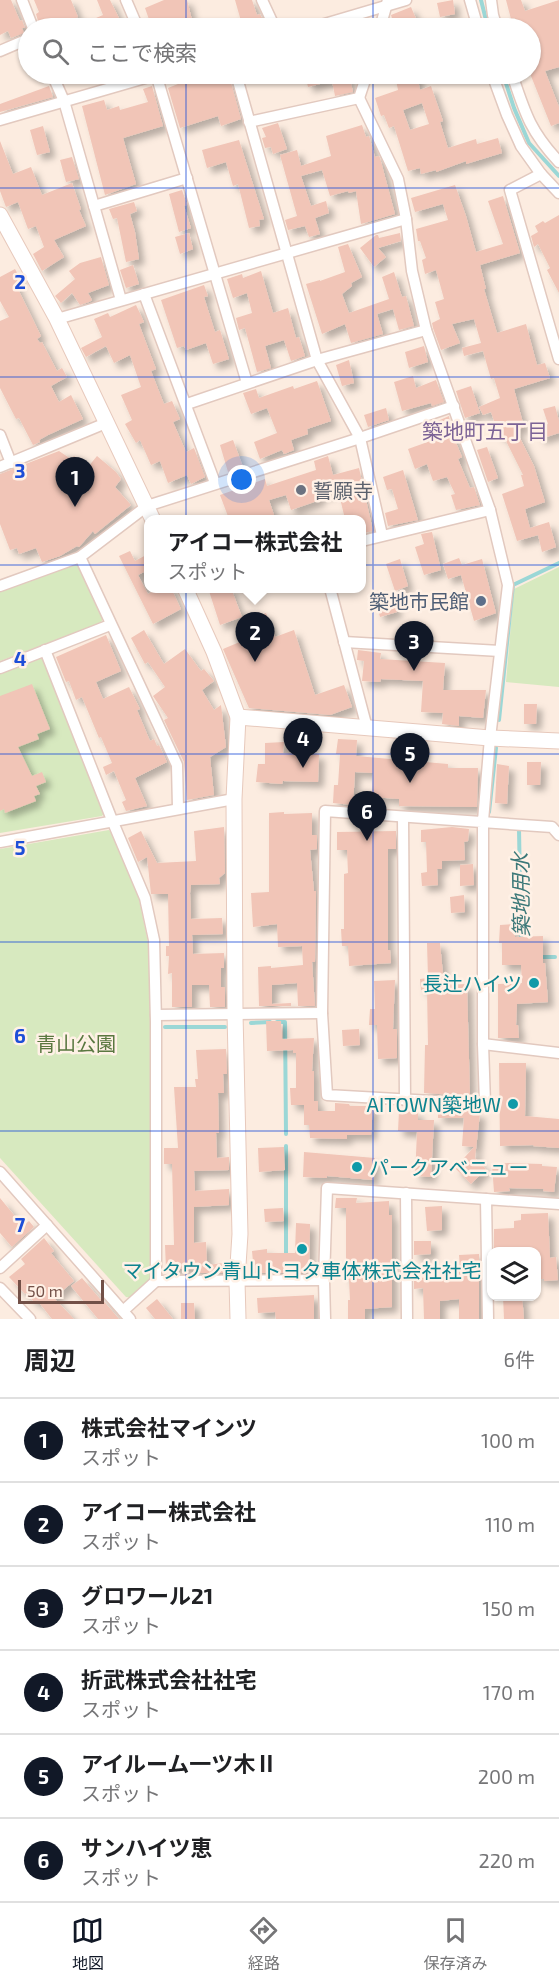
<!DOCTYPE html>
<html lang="ja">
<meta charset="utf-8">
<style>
body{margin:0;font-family:"Exo 2","Noto Sans JP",sans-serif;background:#f6f6f6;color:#202124}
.controls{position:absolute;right:18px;bottom:18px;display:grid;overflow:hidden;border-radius:12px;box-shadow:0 2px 4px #0004}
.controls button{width:54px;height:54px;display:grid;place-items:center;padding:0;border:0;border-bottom:2px solid #e0e0e0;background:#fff;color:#202124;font:30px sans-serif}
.scale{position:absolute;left:18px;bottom:15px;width:86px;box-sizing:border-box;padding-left:6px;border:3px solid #725047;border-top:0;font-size:16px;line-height:21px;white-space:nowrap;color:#725047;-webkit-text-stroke:4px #fff1e6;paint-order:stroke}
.you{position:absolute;left:242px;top:480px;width:21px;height:21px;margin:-15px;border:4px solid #fff;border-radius:50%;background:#1a73e8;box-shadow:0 0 0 9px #1a73e833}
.badge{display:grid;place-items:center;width:39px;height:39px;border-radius:50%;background:#111827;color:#fff;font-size:20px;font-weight:700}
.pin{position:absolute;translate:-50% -50px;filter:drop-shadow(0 2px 3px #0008)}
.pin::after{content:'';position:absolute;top:32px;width:21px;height:18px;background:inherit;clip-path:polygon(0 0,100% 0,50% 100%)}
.popup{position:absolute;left:144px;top:515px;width:222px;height:78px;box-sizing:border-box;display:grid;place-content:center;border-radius:12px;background:#fff;filter:drop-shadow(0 2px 4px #0005);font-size:20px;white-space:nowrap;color:#757577}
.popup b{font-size:22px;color:#202124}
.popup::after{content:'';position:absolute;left:50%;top:100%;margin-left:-12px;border:12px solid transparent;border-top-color:#fff}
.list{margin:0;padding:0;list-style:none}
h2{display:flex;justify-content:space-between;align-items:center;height:78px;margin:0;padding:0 24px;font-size:26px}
h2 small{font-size:20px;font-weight:400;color:#757577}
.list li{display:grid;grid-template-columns:39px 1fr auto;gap:18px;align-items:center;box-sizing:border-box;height:84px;padding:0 24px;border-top:2px solid #e0e0e0}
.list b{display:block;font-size:22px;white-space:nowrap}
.list p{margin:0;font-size:20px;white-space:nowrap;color:#757577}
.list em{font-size:20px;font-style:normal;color:#757577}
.icon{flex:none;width:33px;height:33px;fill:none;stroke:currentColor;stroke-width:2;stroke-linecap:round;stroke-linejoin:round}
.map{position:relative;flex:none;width:559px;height:1319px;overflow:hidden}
.search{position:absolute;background:#fff;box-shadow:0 2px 4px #0004;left:18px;right:18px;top:18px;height:66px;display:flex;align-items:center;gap:15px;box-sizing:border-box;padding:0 21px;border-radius:33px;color:#757577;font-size:22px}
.sheet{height:582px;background:#fff}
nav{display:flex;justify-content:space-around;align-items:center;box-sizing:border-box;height:84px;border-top:2px solid #e0e0e0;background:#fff;font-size:16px;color:#757577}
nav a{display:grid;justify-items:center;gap:3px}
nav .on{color:#111827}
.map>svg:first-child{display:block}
</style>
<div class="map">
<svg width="559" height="1319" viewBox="0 0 559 1319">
<defs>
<filter id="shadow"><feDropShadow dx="5.5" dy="5.5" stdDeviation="3" flood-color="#0004"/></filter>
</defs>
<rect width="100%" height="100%" fill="#fcece0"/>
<g fill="#d7e9bf">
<path d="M74,563L80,565L103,618L101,623L0,661V590Z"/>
<path d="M559,567V687L506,682L514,589Z"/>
<path d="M38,657L44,659L105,812L102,816L0,833V672Z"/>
<path d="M109,830L115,837L139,899L150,952L153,1280L133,1298L126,1297L0,1158V849Z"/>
</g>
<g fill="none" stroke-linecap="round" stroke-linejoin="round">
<g stroke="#9bd7d6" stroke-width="4">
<path d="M481,0L488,28"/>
<path d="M503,74L514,108L529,143L559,176"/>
<path d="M499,720L513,585L559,563"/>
<path d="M489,812L496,748"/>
<path d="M517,829H519L521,942"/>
<path d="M540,957H555"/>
<path d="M277,1022H285L286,1134"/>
<path d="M251,1023L270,1022"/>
<path d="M165,1027H225"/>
<path d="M286,1146V1257"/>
</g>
</g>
<g fill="#f1c5b7" fill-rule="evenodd" filter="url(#shadow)">
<path d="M0,0H11L20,21L22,20L25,28H22L24,33L11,38L8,31L0,35Z"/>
<path d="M34,0H71L78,17L50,28H40L36,14L39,12Z"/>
<path d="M97,0H110L124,28H100L96,18L103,15Z"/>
<path d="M164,0H187L194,28H178L177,24L165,28H152L145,8Z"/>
<path d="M235,0H252L257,15L260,14L267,28H243Z"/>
<path d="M453,0L455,14L440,17L437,3Z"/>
<path d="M506,0H521L525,11L559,0V67L545,71L559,107V123L551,126L531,76V28H518L515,18L511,19Z"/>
<path d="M411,7L420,28H395L391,15Z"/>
<path d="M190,74H221L223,82L230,79L241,119L221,126L218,116L180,128L168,88L178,84L176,78Z"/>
<path d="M305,74H348L349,77L345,78V80L350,79L353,92L335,96L332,81L308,87Z"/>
<path d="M402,74H417L420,90L431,86L443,121L440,122L448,148L476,139L477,144L498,138L502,153L466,164V161L436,172V170L421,174L420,168L408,171L394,126L389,128L384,115L381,116L375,98L398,90L395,75ZM422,103L429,124L410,130L403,110Z"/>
<path d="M49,86L53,97L0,112V104Z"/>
<path d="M152,86L163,126L123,138L136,184L105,195L82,106L104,100L107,110L119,106L120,110L148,102L143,89Z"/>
<path d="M278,123L287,149L273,154L271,147L265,148L262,138L266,137L262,128Z"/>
<path d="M362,125L366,137L369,136L375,157L379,156L380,158L395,214L361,224L356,191L349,193L348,191L330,196L322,170L301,176L311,206L326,201L329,213L315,218L320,234L309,237L305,226L288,230L285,220L297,216L280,155L297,150L301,166L331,156L326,136Z"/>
<path d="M43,126L50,152L37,155L30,130Z"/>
<path d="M239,140L264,219L259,220L260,226L249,228L238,184L233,186L226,162L207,168L202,150Z"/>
<path d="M0,141L13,174L31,167L42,195L72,183L81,209L79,210L86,226L54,240L64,257L42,271L33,254L44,247L36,226L28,229L18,202L6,207L0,191Z"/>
<path d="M72,157L79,179L66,182L60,160Z"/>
<path d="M455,185L466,216L476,252L503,244L488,201L503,196L520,253L480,265L486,289H484L497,333L526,324L537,365L545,363L550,378L514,389L524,427L516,430L534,466L545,502L525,509L530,528L549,522L556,547L542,552L538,535L517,541L502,494L524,486L521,475H523L503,435L499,436L491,412L483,415L479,407L500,398L494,378L491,379L483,351L464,356L462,348L481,343L474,319L452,324L460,343L441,350L433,328L432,323L440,319L435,302L444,299L436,270L425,274L422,260L426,258L420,241H418L416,229L448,220L443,204L415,212L411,198Z"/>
<path d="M182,190L187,205L184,206L191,228L179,232L169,194Z"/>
<path d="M134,202L137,211L130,214L135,232L139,259L126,262L117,218L113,219L109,209Z"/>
<path d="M559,215V293L547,270L550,268L538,244L534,247L531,236L538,232L535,226L543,221L545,223Z"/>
<path d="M189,233L193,249L180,254L175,237Z"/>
<path d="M400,233L401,241L378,248L386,257L374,267L360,248L376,235H378L379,238Z"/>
<path d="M348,244L362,277L351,283L352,286L342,294L349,313L389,299L382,277L394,272L402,297L406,296L414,326L399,330L393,309L377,314L383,334L351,343L345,324L322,334L306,284L320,280V281L345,272L338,247Z"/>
<path d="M101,257L109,285L88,293L92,300L89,302L80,305L72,293L61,303L55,296L75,279L69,271L80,263Z"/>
<path d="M133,265L139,284L126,288L120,270Z"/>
<path d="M15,269L21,280L15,283L41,336L37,339L40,343L42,342L57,371L62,368L67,377L51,386L59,402L71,395L83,419L48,435L39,440L40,442L33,445L19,418L16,419L0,388V321L9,317L0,301V277Z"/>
<path d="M261,271L273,313L288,308L296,338L299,337L305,356L291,361L284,340L265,346L271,368L257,372L245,328L239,330L236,318L252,313L247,293L233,298L227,279L242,274L243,278Z"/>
<path d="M204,285L208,296L204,297L215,332L220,330L229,359L213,364L206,343L186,350L184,346L177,348L161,300Z"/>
<path d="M136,305L144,322L139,324L156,369L151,371L164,404L172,401L180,419L173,422L186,452L194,448L205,477L191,484L187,475L168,483L160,461L151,465L140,440L136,443L125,424L132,420L121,395L141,387L130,355L114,363L106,346L86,357L81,348L102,337L94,319L108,313L110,317Z"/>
<path d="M424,346L428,362L409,368L405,352Z"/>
<path d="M349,360L354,383L342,386L336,365Z"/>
<path d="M413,376L416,388L436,380L444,402L432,406L431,403L402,411L394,382Z"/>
<path d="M317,381L331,421L307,429L308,434L291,440L294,450L284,454L282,450L260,459L254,442L277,433L267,408L251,414L243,393L256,389L259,398L293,386L294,389Z"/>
<path d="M471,386L480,413L465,418L456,391Z"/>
<path d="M555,406L559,421V433L540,439L537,427L548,424L543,409Z"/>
<path d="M386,408L389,420L368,427L364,415Z"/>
<path d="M449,416L452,433L462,457L458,459L470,488L474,487L480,505L456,510L451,495L455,494L447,477L433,481L427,464L415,469L408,449L436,439L431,424Z"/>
<path d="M233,440L243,467L228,472L220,445Z"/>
<path d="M487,447L498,478L488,482L477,450Z"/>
<path d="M59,451L71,459L74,456L88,467L97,456L116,472L121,479L115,487L131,505L95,534L93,531L79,547L77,546L60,556L42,562L36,548L19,554L17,548L10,550L0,524V474Z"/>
<path d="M328,456L333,475L359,468L373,531L364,533L362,519H345L338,490L318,496L320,500L291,510L286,495L269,500L274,515L261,519H229L220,495L265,479L267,486L316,470L314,461Z"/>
<path d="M403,470L418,520L388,526L385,513L398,509L392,489L387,490L383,477Z"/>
<path d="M432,532L441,570L424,575L415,547L424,544L421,534Z"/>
<path d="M130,551L135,561L148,554V570L138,575L148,594L159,588H171L181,609L153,624L119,556Z"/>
<path d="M459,558L462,565L482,559L496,613L474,621L461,575L448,579L443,564Z"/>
<path d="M400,559L408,586L395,591L386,564Z"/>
<path d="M214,588H231L242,617L220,625L209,591Z"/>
<path d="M392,595L397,612L380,617L375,600Z"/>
<path d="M266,613L275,637L294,630L315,695L344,685L352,707L330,715L249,708L223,649L247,639L242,622Z"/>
<path d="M144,630L164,664L185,649L201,671L204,669L214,681L202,690L214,710L221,705L226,747L210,757L214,795L187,800L184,762L164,720L168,718L153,696L165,687L148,662L145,664L131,638Z"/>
<path d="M106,635L121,671L96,682L103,699L129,687L140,709L137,710L150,741L154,739L157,746L159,745L167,762L135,778L147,806L126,811L122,802L126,800L114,771L106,775L103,767L112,763L101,737L99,738L82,697L76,700L69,681L66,682L56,657Z"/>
<path d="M358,650L381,653L380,659L445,663L443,690H486L483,718L459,716V726L442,724L443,713L421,712L423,681L381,679L380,682L362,681L364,661L357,660Z"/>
<path d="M32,684L50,729L37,734L39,739L18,747L32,776L42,772L46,782L36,786L40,794L34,796L36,801L5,813L4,809L0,811V696Z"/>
<path d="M524,704H537L536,724H524Z"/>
<path d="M338,739L357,740L356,756L448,764V768H478L477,807L399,806V799L372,797L373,773L355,772L353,805L333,803L334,785H338L340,754H336Z"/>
<path d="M284,742L283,753L319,754L318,782L283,781L282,784L256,782L258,764H265V743Z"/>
<path d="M527,762H541L540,785H527Z"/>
<path d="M497,764L509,766L507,804L495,803Z"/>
<path d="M284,812V814L312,813V835H317V849L310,850L314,891H316L315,962H312L315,1006H298L297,983L272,985V1004L291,1003V1006H259L258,967L271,966V968L303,965L302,946L278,947L277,924L253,927L251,893L269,892V813Z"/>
<path d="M224,827L225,873L219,878L220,884L191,885L190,893L191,919L222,918L223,934L192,935L193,954L224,953V968H221V987H225V1007H210L209,985H192V1007H172V973L168,974L169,956H166V946H169L168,894H151L147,857L138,862L128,838L141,831L157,863L196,861L194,831Z"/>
<path d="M452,827L469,829L468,841L464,842L465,860L442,861V869H437L438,885L422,886L421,873L427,872L426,842H421V830Z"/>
<path d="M396,831V849H388V950H390L391,963L349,966L348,946H342L341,929H344V874L348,873L347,850H337V832Z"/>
<path d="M473,864L474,885L460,886V865Z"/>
<path d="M464,895L465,912L451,913L450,897Z"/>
<path d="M515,924V937L543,936V963H545L548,1002L517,1004L516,1025H518L519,1038H498V984L522,983L521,965H502V943H499L500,925Z"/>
<path d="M427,943H440L444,985L467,984L470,1096L424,1093L425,1045H428L427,989L421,990L420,979L428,978Z"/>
<path d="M395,980L393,1029H397V1058L378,1059L377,1025H369L370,1009H375L374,981Z"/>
<path d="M266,1021H281L282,1039L314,1038L312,1071H314V1101H318V1111H335V1103L349,1104L350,1106H373L371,1135H347V1139L310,1138L309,1125H304V1105H291L290,1088H296V1053H293V1050L267,1051Z"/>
<path d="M359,1029L360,1045L343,1046L342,1030Z"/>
<path d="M226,1049L227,1074H223L224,1093H218L219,1133H216L217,1158L229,1157V1170L194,1171L195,1191L229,1189V1205L194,1207V1243L206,1242L207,1265L224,1263L225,1273H196V1269H166L165,1245H174L172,1164H164V1148H178L174,1087H196L195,1079H198L196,1050Z"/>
<path d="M499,1063H526L525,1116L559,1119V1148L533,1146L534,1145L500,1146Z"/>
<path d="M438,1109L470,1111V1112L480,1113L475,1158L486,1169L471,1184L455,1168L474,1147L462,1146L464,1118H438Z"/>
<path d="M399,1111L418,1112V1120H434L431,1177L415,1176L417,1132L398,1131Z"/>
<path d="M284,1147L285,1170L259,1172L258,1148Z"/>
<path d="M304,1152L375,1158L373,1180L327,1176V1178L303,1177Z"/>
<path d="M508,1163L542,1164V1166L557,1167L554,1192L543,1191L544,1189L509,1188L510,1191L494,1192L492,1165Z"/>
<path d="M0,1198L23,1226L29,1221L34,1227L12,1247L0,1233Z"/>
<path d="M336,1198H357L356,1203L389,1201V1215H392V1307L365,1309V1319H348V1300H350L349,1280H346V1208H335Z"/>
<path d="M442,1206V1230L427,1231L425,1207Z"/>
<path d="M283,1208L284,1221L265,1222L264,1209Z"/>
<path d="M548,1213L550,1258L556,1257L558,1280L544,1281V1279H537V1251H522V1249L494,1251V1229L514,1228V1221L521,1220V1214Z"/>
<path d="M296,1223L310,1224L309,1273H254L252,1251L267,1249V1253H295Z"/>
<path d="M44,1238L54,1251L51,1253L74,1281L54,1298L74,1319H52L37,1300L35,1303L26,1293L25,1294L9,1277L25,1264L21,1259Z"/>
<path d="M414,1241H431V1254L414,1255Z"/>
<path d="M479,1254V1319H459V1299L440,1301V1319H424L423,1288L414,1289V1278L454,1277L453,1267H460L459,1255Z"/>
<path d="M82,1278L100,1299L101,1298L119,1319H98L71,1286Z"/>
<path d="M314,1295V1319H276L275,1312L258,1313L257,1298Z"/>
<path d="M503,1296H522L524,1319H504Z"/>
<path d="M157,1299L173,1319H155L146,1308Z"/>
<path d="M181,1303H194L195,1319H181Z"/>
</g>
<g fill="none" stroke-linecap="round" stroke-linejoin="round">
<g stroke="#e2c9bf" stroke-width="13">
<g id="street">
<path d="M22,0L33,28"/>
<path d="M126,0L138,28"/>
<path d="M262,0L275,28"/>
<path d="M470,0L478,28"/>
<path d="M491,0L493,15L497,28"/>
<path d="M311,28L406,0"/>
<path d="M380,28L388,0"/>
<path d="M0,51L28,39"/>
<path d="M52,74L64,101L121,300"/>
<path d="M156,74L247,383"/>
<path d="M236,74L317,360L360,438L382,535"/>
<path d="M492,74L507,115L521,146L541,174L510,190L559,359"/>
<path d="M512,74C525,113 530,131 559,162"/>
<path d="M359,98L398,179L406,219L412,271L426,330L490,510L508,585L490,738L483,821V1044L485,1104L327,1095L322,1013L325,811L552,827L559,835"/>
<path d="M0,120L159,74"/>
<path d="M249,122L359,98L367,74"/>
<path d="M541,174L559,193"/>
<path d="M94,206L187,178"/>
<path d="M144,294L215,483"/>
<path d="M57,319L406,219"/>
<path d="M187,404L317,360L426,330"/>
<path d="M0,435L11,463"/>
<path d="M0,467L106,423"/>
<path d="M362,541L490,510"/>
<path d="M80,557L177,765L178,808"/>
<path d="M0,586L80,557L147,506L360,438L454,406"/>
<path d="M330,588L367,728"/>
<path d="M344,642L500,651"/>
<path d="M45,650L112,820L145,898L154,940L156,1022V1281L324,1280"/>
<path d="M0,668L110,625"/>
<path d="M403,817L405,1100"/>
<path d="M0,842L234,799"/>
<path d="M156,1015L322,1013"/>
<path d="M483,1044L559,1053"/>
<path d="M0,1172L130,1319"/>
<path d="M406,1193L407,1319"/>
<path d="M0,1268L47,1225"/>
<path d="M0,1288L30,1319"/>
<path d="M123,1311L156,1281"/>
<path d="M325,1319L324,1280L327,1188L486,1199"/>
<path d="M488,1319L486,1199L559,1204"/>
</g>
</g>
<g stroke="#e7c9bc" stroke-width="17">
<g id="secondary">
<path d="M0,215L57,319L153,520"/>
<path d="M185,588L214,652L238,717L234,799L235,1013L240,1234L237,1281L238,1319"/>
<path d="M238,717L490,738L559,741"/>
</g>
</g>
<use href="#street" stroke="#fff" stroke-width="10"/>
<use href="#secondary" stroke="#fff" stroke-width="15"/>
</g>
<path fill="none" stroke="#1d4ed8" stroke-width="1.5" stroke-opacity="0.55" d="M186,0V28M373,0V28M186,74V1319M373,74V1319M0,188H559M0,377H559M0,565H559M0,754H559M0,942H559M0,1131H559"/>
<circle fill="#6b7280" stroke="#fff1e6" stroke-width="2" cx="301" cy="490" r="6"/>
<circle fill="#5c6f8a" stroke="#fff1e6" stroke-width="2" cx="481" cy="601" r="6"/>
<g fill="#0f9aa8" stroke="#fff1e6" stroke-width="2">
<circle cx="534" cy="983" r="6"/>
<circle cx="513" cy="1104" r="6"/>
<circle cx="357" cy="1167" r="6"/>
<circle cx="302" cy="1249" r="6"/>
</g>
<g text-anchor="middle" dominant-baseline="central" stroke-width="5" stroke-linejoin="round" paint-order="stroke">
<g font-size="20" fill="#5b616d" stroke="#fff1e6" text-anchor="start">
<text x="313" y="490">誓願寺</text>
</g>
<g font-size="20" fill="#4e5e75" stroke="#fff1e6" text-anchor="end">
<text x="469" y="601">築地市民館</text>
</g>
<g font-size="20" fill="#0d838f" stroke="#fff1e6" text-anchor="end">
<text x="522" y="983">長辻ハイツ</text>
<text x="501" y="1104">AITOWN築地W</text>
<text x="369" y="1167" text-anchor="start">パークアベニュー</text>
<text x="302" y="1270" text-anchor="middle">マイタウン青山トヨタ車体株式会社社宅</text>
</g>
<g font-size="20" fill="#5a7840" stroke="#fff1e6">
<text x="76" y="1043">青山公園</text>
</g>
<g font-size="21" fill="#7c6396" stroke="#fff1e6">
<text x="485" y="430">築地町五丁目</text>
</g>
<g font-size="21" font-style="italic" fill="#3c7878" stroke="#fff1e6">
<text transform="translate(520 895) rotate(-91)">築地用水</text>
</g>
</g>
<g font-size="20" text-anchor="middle" font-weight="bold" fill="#1d4ed8" stroke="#fff1e6" stroke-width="5" stroke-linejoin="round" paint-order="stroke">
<text x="20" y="289">2</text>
<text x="20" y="478">3</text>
<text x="20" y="666">4</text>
<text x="20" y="855">5</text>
<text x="20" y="1043">6</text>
<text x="20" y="1232">7</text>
</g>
</svg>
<div class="controls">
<button><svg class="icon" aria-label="layers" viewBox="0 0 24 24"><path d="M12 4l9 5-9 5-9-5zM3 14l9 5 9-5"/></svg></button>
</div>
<div class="scale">50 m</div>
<div class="you"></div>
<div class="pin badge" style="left:75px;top:507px">1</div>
<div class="pin badge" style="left:255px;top:662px">2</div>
<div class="popup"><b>アイコー株式会社</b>スポット</div>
<div class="pin badge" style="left:414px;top:671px">3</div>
<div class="pin badge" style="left:303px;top:768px">4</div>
<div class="pin badge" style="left:410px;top:783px">5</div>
<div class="pin badge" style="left:367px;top:841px">6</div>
<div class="search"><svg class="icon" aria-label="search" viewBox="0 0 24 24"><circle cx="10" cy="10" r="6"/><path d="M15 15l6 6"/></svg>ここで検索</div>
</div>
<section class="sheet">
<h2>周辺<small>6件</small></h2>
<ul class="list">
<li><span class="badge">1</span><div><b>株式会社マインツ</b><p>スポット</p></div><em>100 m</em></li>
<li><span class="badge">2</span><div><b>アイコー株式会社</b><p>スポット</p></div><em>110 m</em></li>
<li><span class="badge">3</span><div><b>グロワール21</b><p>スポット</p></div><em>150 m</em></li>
<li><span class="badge">4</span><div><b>折武株式会社社宅</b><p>スポット</p></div><em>170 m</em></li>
<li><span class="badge">5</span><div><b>アイルーム一ツ木Ⅱ</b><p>スポット</p></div><em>200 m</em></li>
<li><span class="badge">6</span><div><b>サンハイツ恵</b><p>スポット</p></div><em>220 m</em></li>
</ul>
</section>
<nav>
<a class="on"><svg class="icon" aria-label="map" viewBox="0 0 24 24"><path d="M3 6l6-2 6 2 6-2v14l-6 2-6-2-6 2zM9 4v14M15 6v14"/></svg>地図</a>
<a><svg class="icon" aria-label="directions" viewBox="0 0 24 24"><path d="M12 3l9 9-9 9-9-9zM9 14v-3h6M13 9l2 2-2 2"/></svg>経路</a>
<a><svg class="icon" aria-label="saved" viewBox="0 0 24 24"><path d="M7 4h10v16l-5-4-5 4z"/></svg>保存済み</a>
</nav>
